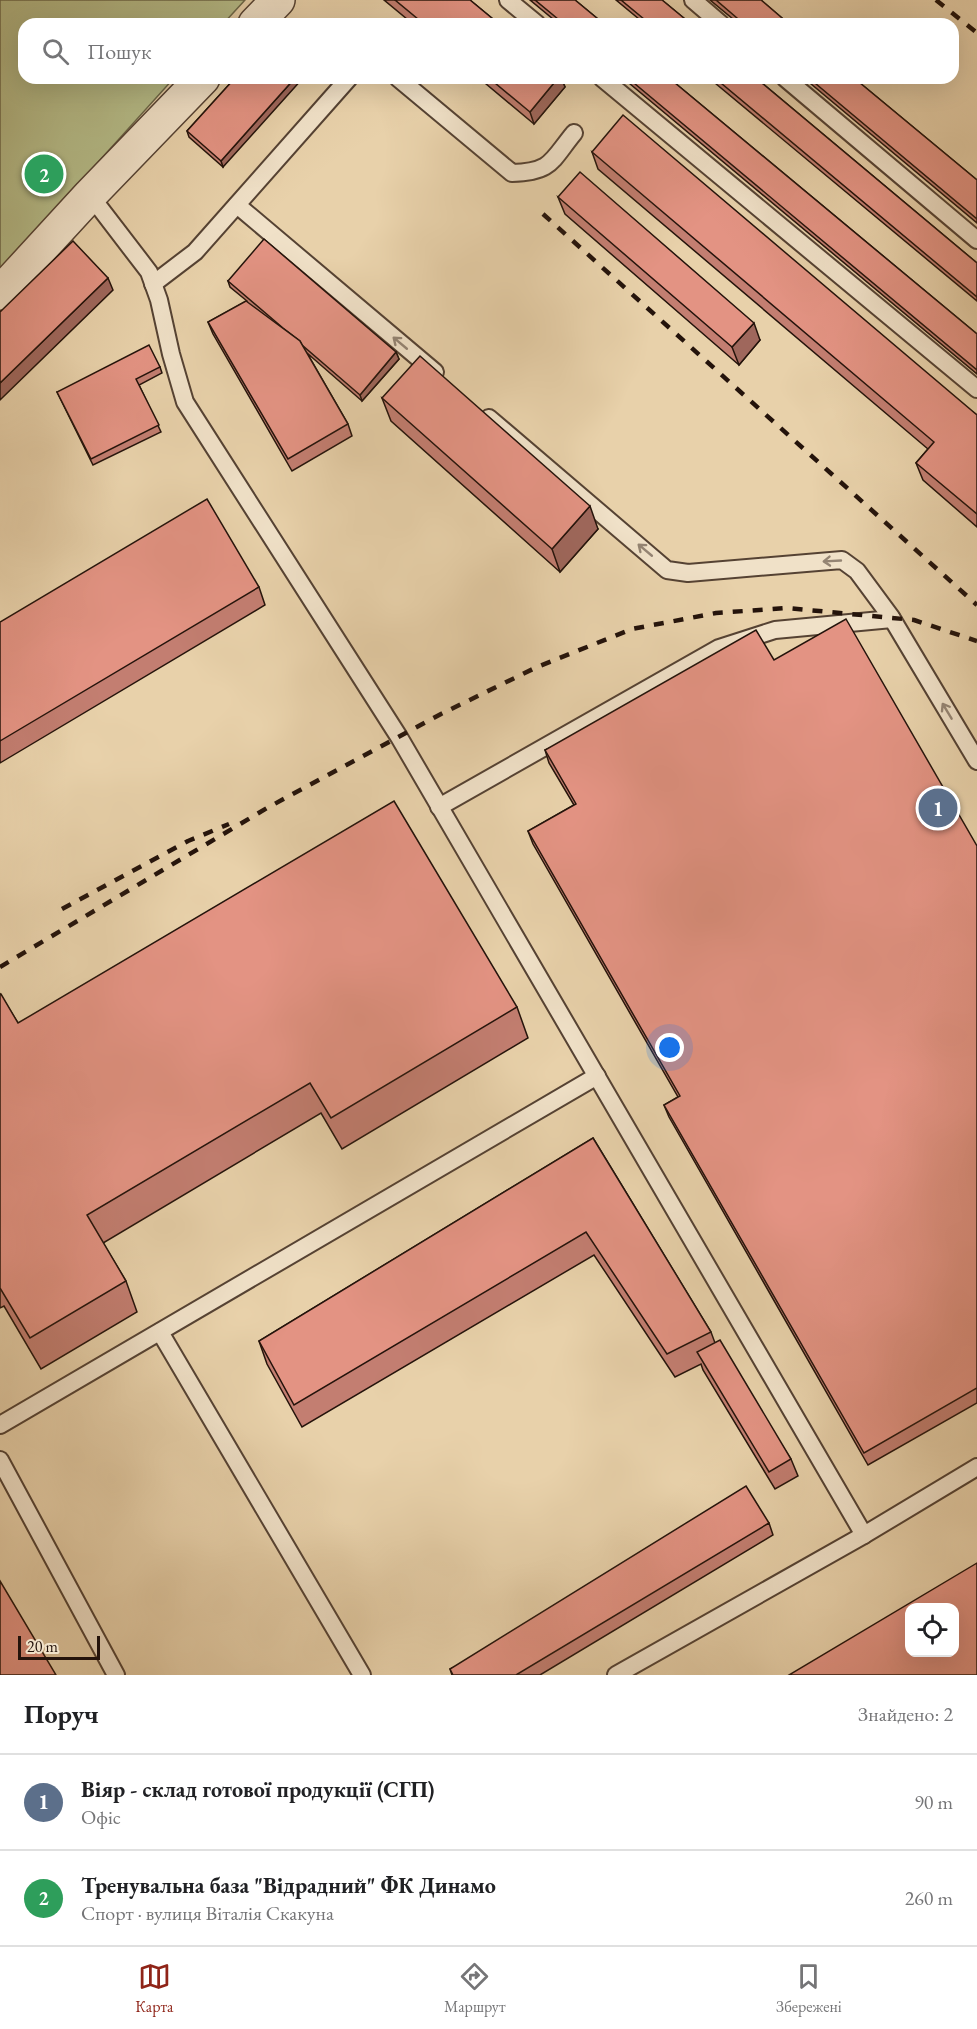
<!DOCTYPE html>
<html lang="uk">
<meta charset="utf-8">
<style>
body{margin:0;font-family:"EB Garamond",serif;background:#f2f2f2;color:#202124}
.controls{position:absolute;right:18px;bottom:18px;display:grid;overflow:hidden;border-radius:12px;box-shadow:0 6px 24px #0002}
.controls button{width:54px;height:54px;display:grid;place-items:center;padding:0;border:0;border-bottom:2px solid #e0e0e0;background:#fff;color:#202124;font:30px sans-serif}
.scale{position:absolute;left:18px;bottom:15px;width:82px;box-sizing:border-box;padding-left:6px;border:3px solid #24130b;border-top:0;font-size:16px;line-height:21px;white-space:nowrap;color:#24130b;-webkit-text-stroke:4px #f0e1c8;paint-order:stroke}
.you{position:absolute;left:670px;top:1048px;width:21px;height:21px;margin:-15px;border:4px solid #fff;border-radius:50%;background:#1a73e8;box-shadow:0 0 0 9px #1a73e833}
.badge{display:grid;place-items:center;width:39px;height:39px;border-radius:50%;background:#8f2418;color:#fff;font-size:20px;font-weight:700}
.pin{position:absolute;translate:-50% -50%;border:3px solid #fff;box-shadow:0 2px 6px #0006}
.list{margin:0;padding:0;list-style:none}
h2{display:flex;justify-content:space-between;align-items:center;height:78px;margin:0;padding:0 24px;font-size:26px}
h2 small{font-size:20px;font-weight:400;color:#757577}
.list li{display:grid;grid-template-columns:39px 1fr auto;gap:18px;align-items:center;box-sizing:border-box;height:96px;padding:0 24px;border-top:2px solid #e0e0e0}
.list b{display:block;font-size:22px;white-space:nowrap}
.list p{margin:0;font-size:20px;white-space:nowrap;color:#757577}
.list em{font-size:20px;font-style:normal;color:#757577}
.icon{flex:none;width:33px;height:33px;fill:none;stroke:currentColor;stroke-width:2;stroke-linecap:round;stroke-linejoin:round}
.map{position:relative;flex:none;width:977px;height:1675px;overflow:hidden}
.search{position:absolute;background:#fff;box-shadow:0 6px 24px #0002;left:18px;right:18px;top:18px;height:66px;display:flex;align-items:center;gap:15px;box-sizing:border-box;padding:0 21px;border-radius:18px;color:#757577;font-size:22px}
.sheet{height:270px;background:#fff}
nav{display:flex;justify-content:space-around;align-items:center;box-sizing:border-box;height:84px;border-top:2px solid #e0e0e0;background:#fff;font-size:16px;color:#757577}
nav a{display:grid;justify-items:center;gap:3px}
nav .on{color:#8f2418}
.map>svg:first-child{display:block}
</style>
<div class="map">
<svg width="977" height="1675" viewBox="0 0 977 1675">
<rect width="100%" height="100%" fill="#e8d1aa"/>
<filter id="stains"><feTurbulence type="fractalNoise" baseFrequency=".00333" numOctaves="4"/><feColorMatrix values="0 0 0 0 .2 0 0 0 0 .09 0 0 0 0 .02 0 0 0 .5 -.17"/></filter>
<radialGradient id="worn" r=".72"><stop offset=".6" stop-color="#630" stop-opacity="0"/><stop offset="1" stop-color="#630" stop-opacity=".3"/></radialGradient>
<path fill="#b5bc89" stroke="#6c684a" stroke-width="1.5" d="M0,0H245L223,24H24V78H174L0,271Z"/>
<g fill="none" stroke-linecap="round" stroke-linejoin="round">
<g stroke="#554233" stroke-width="20">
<g id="lane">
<path d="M508,0L537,24"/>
<path d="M693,0L721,24"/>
<path d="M398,78L512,173C552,172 551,161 574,133"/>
<path d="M602,78L977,389"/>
<path d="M785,78L977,240"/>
<path d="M90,195L149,272L159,300L171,354L185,402L399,737L864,1535"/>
<path d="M237,205L435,372"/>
<path d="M153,284L195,252L349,78"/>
<path d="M489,418L667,570L688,573L842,560L857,571L891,617L977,761"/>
<path d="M439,807L719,648L775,630L892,619"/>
<path d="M160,1332L362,1675"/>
<path d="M0,1425L597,1076"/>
<path d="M0,1460L116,1675"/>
<path d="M616,1675L864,1535L977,1467"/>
</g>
</g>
<g stroke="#554233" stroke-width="36">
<g id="street">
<path d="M255,24L278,0"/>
<path d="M0,293L90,195L203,78"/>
</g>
</g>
<use href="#lane" stroke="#f0e1c8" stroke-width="16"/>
<use href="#street" stroke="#f0e1c8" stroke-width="33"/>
<g stroke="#24130b" stroke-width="4.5" stroke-dasharray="10 10" stroke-linecap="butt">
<path d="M936,0L977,33"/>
<path d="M543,214L977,605"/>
<path d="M62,909L188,841L229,824"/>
<path d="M0,967L267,808L441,714L537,667L632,629L716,613L787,608L914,620L977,641"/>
</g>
</g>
<g fill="#c37e71" stroke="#24130b" stroke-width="1.5">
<path d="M384,0H470L499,24H413Z"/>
<path d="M530,0H575L604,24H559Z"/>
<path d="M616,0H662L691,24H645Z"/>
<path d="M710,0H761L789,24H739Z"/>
<path d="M235,78L223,167L189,137L187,131Z"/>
<path d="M479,78H561L565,87L534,124Z"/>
<path d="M623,78H669L977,334V374Z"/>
<path d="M709,78H756L977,263V301Z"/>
<path d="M804,78H854L977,180V223Z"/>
<path d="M592,152L977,415V527L923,480L916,463L928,449L598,169Z"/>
<path d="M558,197L760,340L739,365L565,214Z"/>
<path d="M228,281L396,352L399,359L362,401L307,353L348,424L352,436L292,471L213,334L208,322L247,301L230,287Z"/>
<path d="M160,367L162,373L139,385L161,432L93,465L57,392Z"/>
<path d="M382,398L598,529L560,572L391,421Z"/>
<path d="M259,587L265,605L0,763V622Z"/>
<path d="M774,660L977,846V1403L868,1465L669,1117L664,1105L678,1097L533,844L528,831L574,805L549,763L545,750Z"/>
<path d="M0,994L18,1023L517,1007L528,1038L342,1149L321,1113L103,1243L126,1281L137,1312L41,1369L4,1306L0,1308Z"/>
<path d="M593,1138L711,1332L715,1343L791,1459L798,1476L775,1489L703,1370L701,1364L675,1377L594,1255L302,1427L267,1364L259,1341Z"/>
<path d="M769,1523L773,1535L540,1675H452L450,1669Z"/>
</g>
<g fill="#9f675c" stroke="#24130b" stroke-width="1.5">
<path d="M295,78H303L223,167L221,161Z"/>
<path d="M558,78H561L565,87L534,124L530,112Z"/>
<path d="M108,278L113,290L0,400V383Z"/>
<path d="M754,323L760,340L739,365L732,347Z"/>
<path d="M396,352L399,359L362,401L360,395Z"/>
<path d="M590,506L598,529L560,572L552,549Z"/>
</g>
<g fill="#e39383" stroke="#24130b" stroke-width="1.5" fill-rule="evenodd">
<path d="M395,0H470L499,24H424Z"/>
<path d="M535,0H575L604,24H564Z"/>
<path d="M621,0H662L691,24H650Z"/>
<path d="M716,0H761L789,24H744Z"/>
<path d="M235,78H295L221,161L187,131Z"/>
<path d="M489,78H558L530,112Z"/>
<path d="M628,78H669L977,334V370Z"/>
<path d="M715,78H756L977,263V297Z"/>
<path d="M809,78H854L977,180V219Z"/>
<path d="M623,115L977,415V514L916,463L934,442L592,152Z"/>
<path d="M580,172L754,323L732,347L558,197Z"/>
<path d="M264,239L396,352L360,395L302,345L300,341L283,328L228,281Z"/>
<path d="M73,241L108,278L0,383V312Z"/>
<path d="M246,301L300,341L348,424L288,459L208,322Z"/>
<path d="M149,345L160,367L136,379L159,425L91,459L57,392Z"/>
<path d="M420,356L590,506L552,549L382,398Z"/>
<path d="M207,499L259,587L0,741V622Z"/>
<path d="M846,619L977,846V1388L864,1453L664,1105L680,1096L528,831L576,804L545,750L756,630L774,660Z"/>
<path d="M394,801L517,1007L331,1118L310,1083L87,1215L126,1281L30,1338L0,1288V994H1L18,1023Z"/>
<path d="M593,1138L711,1332L667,1354L586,1232L294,1405L259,1341Z"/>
<path d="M720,1340L791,1459L769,1472L697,1352Z"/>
<path d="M746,1486L769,1523L516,1675H453L450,1669Z"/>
<path d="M977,1563V1675H789ZM909,1608H954V1653H909Z"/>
<path d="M0,1581L56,1675H0Z"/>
</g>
<defs><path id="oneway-shaft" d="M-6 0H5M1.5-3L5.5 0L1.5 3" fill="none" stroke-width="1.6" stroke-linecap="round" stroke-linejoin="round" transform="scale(1.5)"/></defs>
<g stroke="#948473">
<use href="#oneway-shaft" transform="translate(400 343) rotate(-140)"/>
<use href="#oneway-shaft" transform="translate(645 550) rotate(-140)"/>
<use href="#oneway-shaft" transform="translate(832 561) rotate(177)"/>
<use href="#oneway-shaft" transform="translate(947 711) rotate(-121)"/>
</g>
<rect width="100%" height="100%" filter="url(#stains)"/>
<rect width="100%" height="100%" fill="url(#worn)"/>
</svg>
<div class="controls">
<button><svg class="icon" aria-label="locate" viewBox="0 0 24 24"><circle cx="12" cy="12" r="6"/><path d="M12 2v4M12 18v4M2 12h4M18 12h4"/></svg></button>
</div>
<div class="scale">20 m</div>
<div class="you"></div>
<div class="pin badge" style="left:938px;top:808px;background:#5c6f8a">1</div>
<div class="pin badge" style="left:44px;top:174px;background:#2e9e5b">2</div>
<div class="search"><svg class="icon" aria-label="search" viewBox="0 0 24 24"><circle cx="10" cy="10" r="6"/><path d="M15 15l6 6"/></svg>Пошук</div>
</div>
<section class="sheet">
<h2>Поруч<small>Знайдено: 2</small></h2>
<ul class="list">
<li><span class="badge" style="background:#5c6f8a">1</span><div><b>Віяр - склад готової продукції (СГП)</b><p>Офіс</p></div><em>90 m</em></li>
<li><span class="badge" style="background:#2e9e5b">2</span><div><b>Тренувальна база &quot;Відрадний&quot; ФК Динамо</b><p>Спорт · вулиця Віталія Скакуна</p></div><em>260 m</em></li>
</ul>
</section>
<nav>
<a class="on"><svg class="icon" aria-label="map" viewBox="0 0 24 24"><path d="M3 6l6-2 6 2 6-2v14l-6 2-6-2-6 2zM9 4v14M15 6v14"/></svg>Карта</a>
<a><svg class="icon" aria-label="directions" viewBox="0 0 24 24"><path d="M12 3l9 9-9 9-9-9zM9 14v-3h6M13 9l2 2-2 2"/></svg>Маршрут</a>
<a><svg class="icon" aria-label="saved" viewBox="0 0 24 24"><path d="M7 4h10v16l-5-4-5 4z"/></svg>Збережені</a>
</nav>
